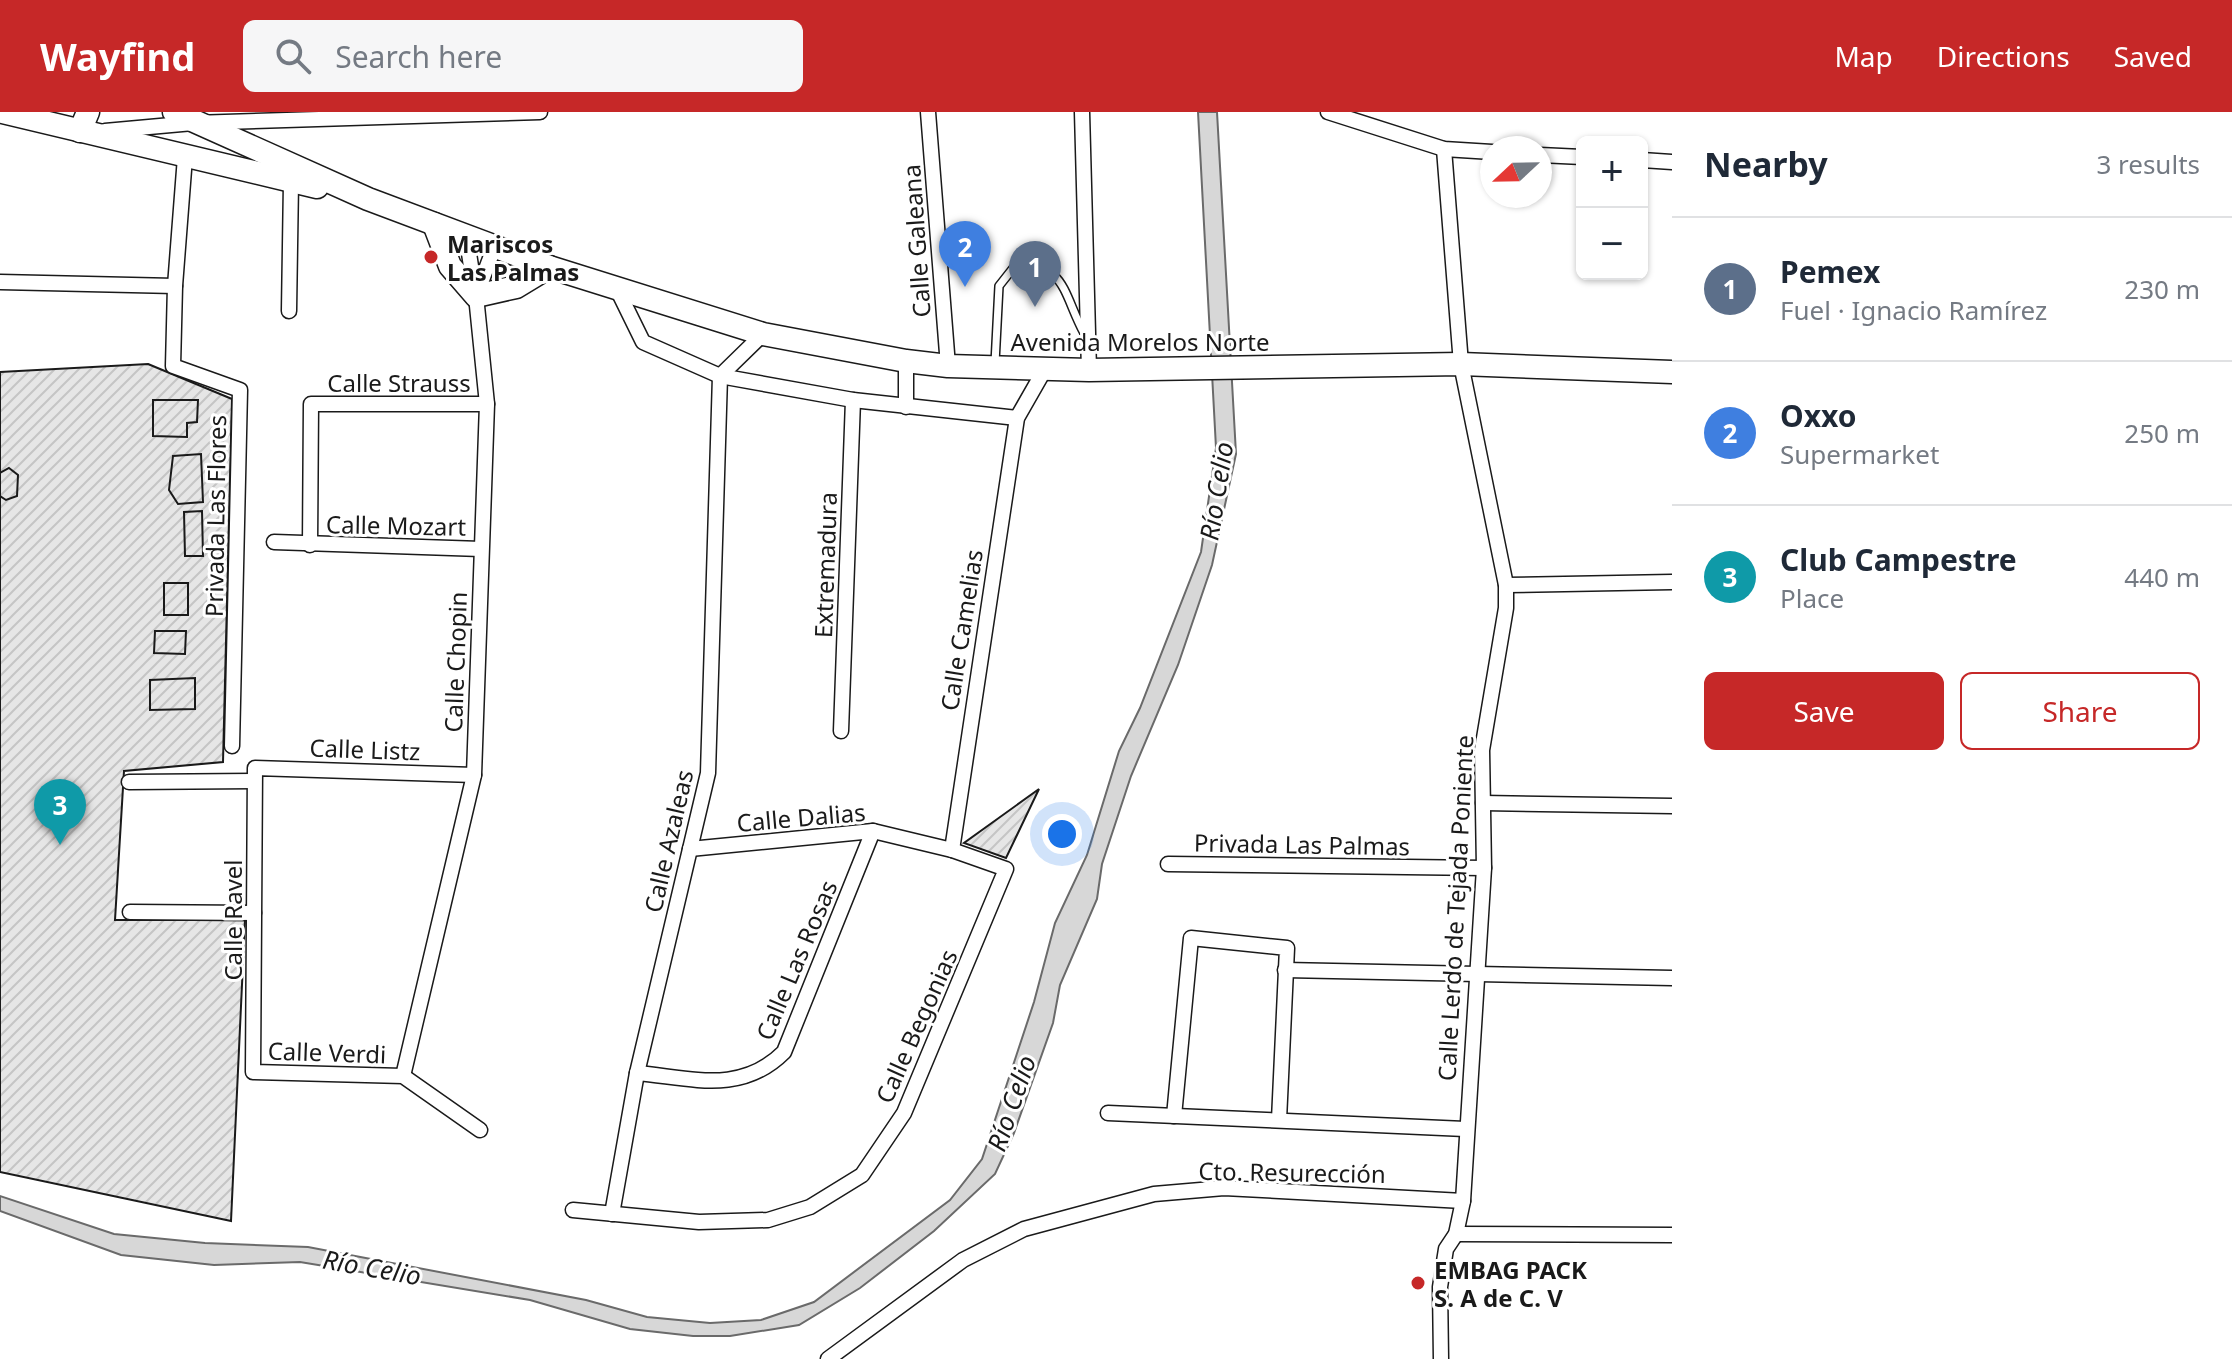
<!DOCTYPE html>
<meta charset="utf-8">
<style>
body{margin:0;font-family:"Noto Sans",sans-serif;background:#f6f6f7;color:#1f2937}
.controls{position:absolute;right:24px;top:24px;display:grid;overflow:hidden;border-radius:12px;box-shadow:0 2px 6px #0004}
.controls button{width:72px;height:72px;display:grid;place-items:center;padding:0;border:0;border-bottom:2px solid #e0e1e3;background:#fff;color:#1f2937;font:40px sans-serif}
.compass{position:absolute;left:1480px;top:24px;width:72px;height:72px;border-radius:50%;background:#fff;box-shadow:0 2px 6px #0004;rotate:248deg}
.you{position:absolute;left:1062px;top:722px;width:28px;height:28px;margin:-20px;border:6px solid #fff;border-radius:50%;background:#1a73e8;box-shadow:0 0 0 12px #1a73e833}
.badge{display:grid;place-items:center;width:52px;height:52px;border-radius:50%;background:#c62828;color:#fff;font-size:26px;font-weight:700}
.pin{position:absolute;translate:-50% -66px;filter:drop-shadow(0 2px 4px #0008)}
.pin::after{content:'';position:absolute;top:42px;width:28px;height:24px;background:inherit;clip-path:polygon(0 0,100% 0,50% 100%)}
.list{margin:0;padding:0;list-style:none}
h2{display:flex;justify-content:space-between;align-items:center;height:104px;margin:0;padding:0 32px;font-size:34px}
h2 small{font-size:26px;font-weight:400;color:#747a83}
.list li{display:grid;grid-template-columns:52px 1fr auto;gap:24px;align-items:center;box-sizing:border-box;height:144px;padding:0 32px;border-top:2px solid #e0e1e3}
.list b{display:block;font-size:30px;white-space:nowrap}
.list p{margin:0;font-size:26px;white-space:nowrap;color:#747a83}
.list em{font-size:26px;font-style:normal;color:#747a83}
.actions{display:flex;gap:16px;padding:24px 32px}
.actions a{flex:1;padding:18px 0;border:2px solid #c62828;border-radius:12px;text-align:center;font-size:28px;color:#c62828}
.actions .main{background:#c62828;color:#fff}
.icon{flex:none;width:44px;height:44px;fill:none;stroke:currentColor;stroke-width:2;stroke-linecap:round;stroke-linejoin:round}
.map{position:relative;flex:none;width:1672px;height:1247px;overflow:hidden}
header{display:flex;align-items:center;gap:48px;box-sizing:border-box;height:112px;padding:0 40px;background:#c62828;color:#fff}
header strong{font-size:38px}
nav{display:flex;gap:44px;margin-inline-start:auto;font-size:28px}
.search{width:560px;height:72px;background:#f6f6f7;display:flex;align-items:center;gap:20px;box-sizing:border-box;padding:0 28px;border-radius:12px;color:#747a83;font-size:30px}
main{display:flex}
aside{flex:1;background:#fff}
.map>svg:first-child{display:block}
</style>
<header>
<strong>Wayfind</strong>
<div class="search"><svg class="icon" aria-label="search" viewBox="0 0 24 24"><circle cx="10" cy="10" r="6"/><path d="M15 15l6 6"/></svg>Search here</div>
<nav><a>Map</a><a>Directions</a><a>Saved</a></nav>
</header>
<main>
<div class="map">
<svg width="1672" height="1247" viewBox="0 0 1672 1247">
<defs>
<pattern id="building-hatch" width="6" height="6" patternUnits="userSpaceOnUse" patternTransform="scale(2)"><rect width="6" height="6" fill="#e6e6e6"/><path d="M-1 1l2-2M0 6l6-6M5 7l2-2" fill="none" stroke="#c5c5c5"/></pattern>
</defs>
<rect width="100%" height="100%" fill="#fff"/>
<path fill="#d7d7d7" stroke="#6a6a6a" stroke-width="2" d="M1198,0H1217L1236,342L1212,453L1178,553L1131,664L1102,752L1097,787L1060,873L1053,911L1014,1021L995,1062L934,1119L860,1176L799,1213L730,1224H693L630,1217L530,1188L300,1150L214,1153L121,1143L0,1099V1084L114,1122L205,1131L308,1135L586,1188L647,1205L710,1211L761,1208L814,1190L950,1088L982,1047L1034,890L1055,811L1087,743L1119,639L1140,596L1201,440L1216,336Z"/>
<g fill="url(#building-hatch)" stroke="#1a1a1a" stroke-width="2">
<path d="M148,252L232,287L223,650L124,659L115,808H245L231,1109L0,1060V260Z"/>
<path d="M153,288H198L197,310L187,311V325L153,324Z"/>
<path d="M201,342L203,390L178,392L169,378L173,344Z"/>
<path d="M9,356L18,363L17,384L6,388L0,384V361Z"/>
<path d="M202,399L203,444H185L184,400Z"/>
<rect x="164" y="471" width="24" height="32"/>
<path d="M155,519H186L185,542L154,541Z"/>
<path d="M195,566V597L150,598V568Z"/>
<path d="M1039,677L1006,746L964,731Z"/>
</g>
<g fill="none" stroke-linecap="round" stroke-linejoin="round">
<g stroke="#1a1a1a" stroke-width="10">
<path id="service" d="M995,251L999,174L1014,155C1065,148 1063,182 1084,221"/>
</g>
<g stroke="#1a1a1a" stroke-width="17">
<g id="minor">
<path d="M928,0L948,254"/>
<path d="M1082,0L1089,258"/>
<path d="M1328,0L1444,37L1492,40"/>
<path d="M105,19L193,11L540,0"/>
<path d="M1540,43L1582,45"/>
<path d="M185,45L175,174L173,254L240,278L232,634"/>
<path d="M1642,48L1672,50"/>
<path d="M466,122L475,180"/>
<path d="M0,170L175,174"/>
<path d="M617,177L643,230L720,264L853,288L1017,306"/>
<path d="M289,199L291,70"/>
<path d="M720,264L763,222"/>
<path d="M906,295V249"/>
<path d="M274,430L481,437"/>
<path d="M310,433L311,292H487"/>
<path d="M1506,473L1672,470"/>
<path d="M841,619L853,288"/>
<path d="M474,663L255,656L253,960L403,964L480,1018"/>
<path d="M129,670L254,669"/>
<path d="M1483,691L1672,694"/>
<path d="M952,738L1017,306L1045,257"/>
<path d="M1168,752L1484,756"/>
<path d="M130,800L254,801"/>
<path d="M1285,858L1672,866"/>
<path d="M637,961C692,966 741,983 784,940L873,719"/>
<path d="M403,964L474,663L487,292L476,184L495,133"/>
<path d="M1108,1001L1465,1017"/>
<path d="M1174,1004L1191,826L1287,836L1279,1008"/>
<path d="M573,1098L699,1110L768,1108L810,1095L862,1063L904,1001L1006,757L952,738L873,719L690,737"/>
<path d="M612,1102L637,961L708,661L720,264"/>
<path d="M1456,1122L1672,1123"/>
<path d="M828,1247L963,1148L1024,1117L1154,1082L1224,1076L1463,1089"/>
<path d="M1441,1247L1440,1175L1446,1137L1456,1122L1463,1089L1484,756L1482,638L1506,496V473L1461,252L1444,37"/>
</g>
</g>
<g stroke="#1a1a1a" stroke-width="25">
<g id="primary">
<path d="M2,0L317,75"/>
<path d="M174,0L368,87L549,155L763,222L906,249L948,254L1089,258L1461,252L1672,260"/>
<path d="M80,19L88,0"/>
<path d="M434,112L450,154L476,184L516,175L549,155"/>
</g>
</g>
<use href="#service" stroke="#fff" stroke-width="7"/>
<use href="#minor" stroke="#fff" stroke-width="14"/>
<use href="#primary" stroke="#fff" stroke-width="22"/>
</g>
<g fill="#c62828" stroke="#fff" stroke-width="3">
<circle cx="431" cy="145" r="8"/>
<circle cx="1418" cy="1171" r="8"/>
</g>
<g text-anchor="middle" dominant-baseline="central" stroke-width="6" stroke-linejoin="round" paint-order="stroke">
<g font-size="24" fill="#1a1a1a" stroke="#fff">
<text transform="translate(916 129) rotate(-94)">Calle Galeana</text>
<text x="1140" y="229">Avenida Morelos Norte</text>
<text x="399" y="270">Calle Strauss</text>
<text transform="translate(215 404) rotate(-89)">Privada Las Flores</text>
<text transform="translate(396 413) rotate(1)">Calle Mozart</text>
<text transform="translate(825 453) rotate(-88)">Extremadura</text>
<text transform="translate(961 518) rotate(-81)">Calle Camelias</text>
<text transform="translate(455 550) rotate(-88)">Calle Chopin</text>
<text transform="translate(365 637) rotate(2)">Calle Listz</text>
<text transform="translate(801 705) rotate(-5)">Calle Dalias</text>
<text transform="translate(668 729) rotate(-77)">Calle Azaleas</text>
<text transform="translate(1302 732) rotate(1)">Privada Las Palmas</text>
<text transform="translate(1455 796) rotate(-87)">Calle Lerdo de Tejada Poniente</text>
<text transform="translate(232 808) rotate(-90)">Calle Ravel</text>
<text transform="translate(796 848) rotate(-67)">Calle Las Rosas</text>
<text transform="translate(916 914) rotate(-66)">Calle Begonias</text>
<text transform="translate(327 940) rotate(2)">Calle Verdi</text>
<text transform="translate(1292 1060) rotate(1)">Cto. Resurección</text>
</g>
<g font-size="24" font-weight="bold" fill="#1a1a1a" stroke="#fff" text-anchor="start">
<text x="447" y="131">Mariscos<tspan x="447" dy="28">Las Palmas</tspan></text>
<text x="1434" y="1157">EMBAG PACK<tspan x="1434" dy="28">S. A de C. V</tspan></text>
</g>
<g font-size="26" font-style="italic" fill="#1a1a1a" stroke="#fff">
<text transform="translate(1216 379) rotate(-81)">Río Celio</text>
<text transform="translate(1011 991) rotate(-71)">Río Celio</text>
<text transform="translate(372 1155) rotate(10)">Río Celio</text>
</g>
</g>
</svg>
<div class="controls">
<button>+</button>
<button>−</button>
</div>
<svg class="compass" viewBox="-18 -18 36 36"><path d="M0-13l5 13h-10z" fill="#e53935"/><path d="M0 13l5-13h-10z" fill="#747a83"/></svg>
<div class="you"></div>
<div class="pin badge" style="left:1035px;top:195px;background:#5c6f8a">1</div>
<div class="pin badge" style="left:965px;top:175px;background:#3f7fe0">2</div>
<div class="pin badge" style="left:60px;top:733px;background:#0f9aa8">3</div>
</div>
<aside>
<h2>Nearby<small>3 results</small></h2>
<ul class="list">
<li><span class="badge" style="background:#5c6f8a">1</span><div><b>Pemex</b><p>Fuel · Ignacio Ramírez</p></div><em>230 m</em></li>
<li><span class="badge" style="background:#3f7fe0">2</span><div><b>Oxxo</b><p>Supermarket</p></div><em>250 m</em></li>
<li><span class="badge" style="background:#0f9aa8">3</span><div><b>Club Campestre</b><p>Place</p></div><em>440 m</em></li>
</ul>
<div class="actions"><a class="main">Save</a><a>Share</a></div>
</aside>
</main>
